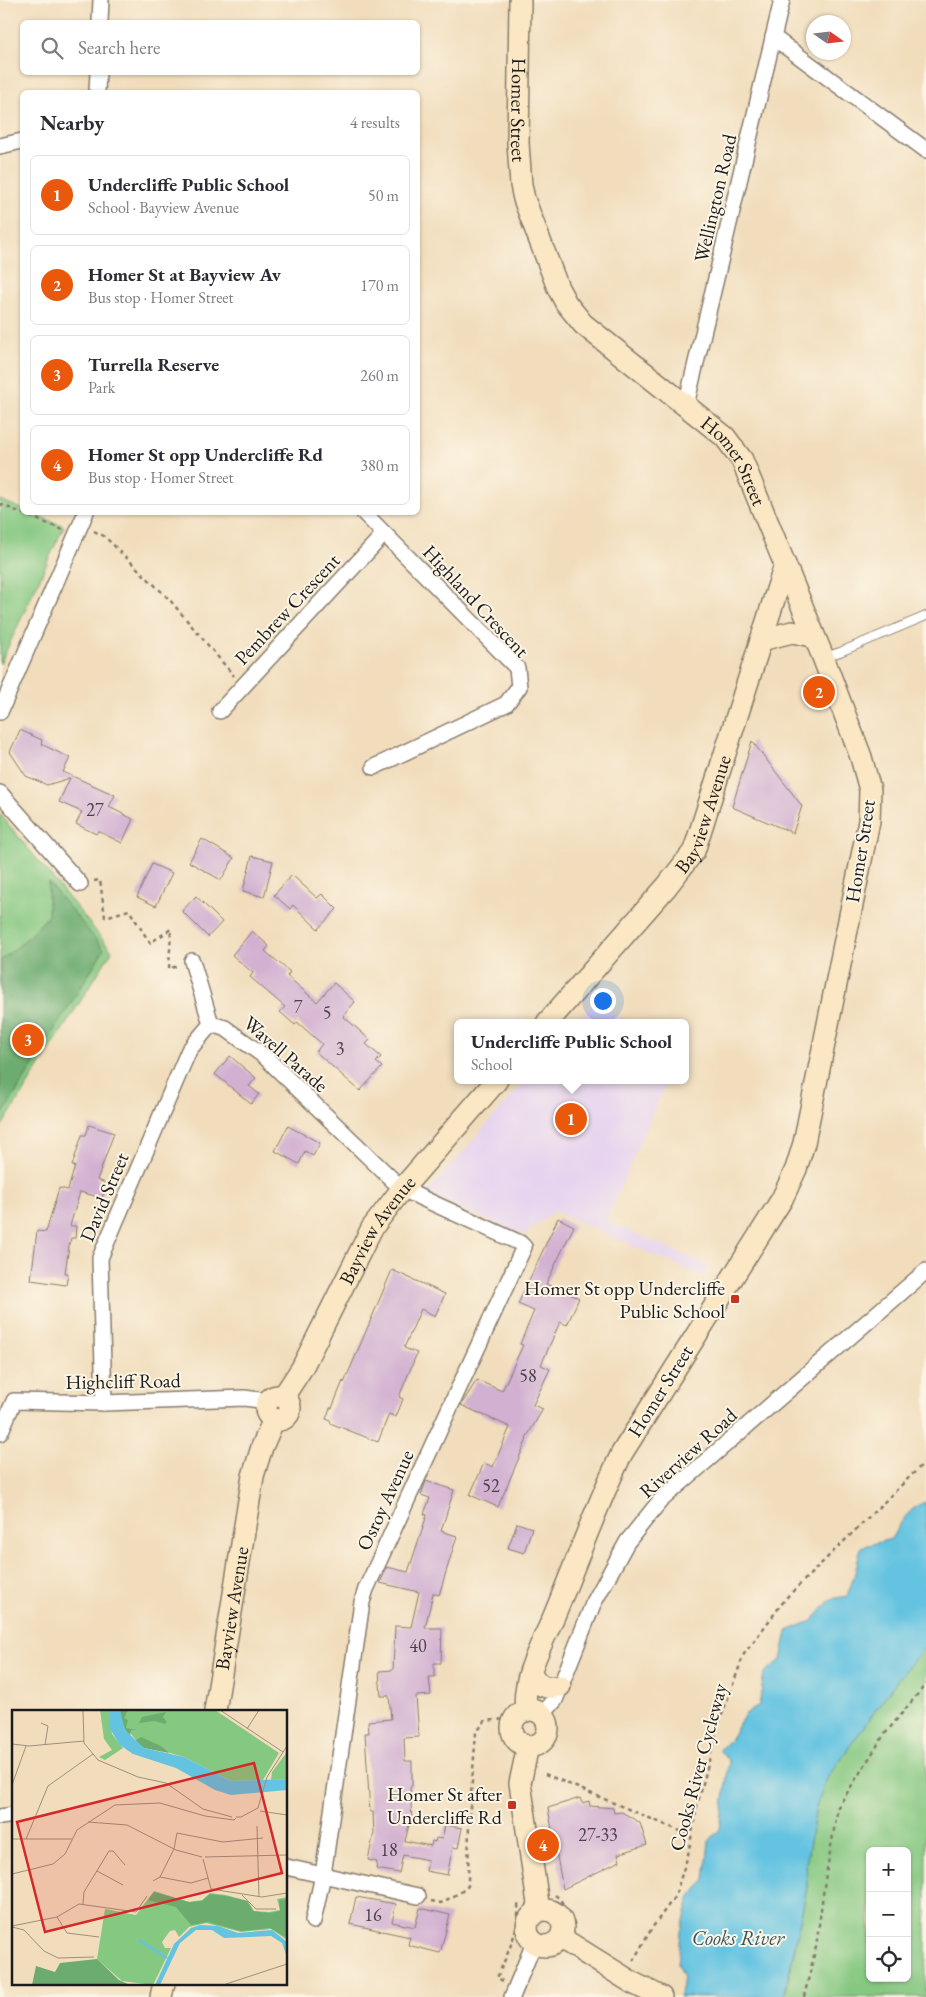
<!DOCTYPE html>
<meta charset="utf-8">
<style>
body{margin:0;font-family:"EB Garamond",serif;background:#f2f2f3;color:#2b2b33}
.controls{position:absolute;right:15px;bottom:15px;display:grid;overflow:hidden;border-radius:8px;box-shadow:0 1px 4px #0004}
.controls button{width:45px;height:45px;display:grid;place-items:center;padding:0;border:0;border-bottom:1px solid #e1e1e2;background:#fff;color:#2b2b33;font:25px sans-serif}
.compass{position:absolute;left:806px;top:15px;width:45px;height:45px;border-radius:50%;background:#fff;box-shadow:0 1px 4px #0004;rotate:104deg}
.you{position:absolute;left:602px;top:1000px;width:18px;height:18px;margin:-12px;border:4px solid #fff;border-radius:50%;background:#1a73e8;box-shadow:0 0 0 8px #1a73e833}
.badge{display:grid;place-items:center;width:32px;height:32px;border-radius:50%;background:#ea580c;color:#fff;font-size:16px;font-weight:700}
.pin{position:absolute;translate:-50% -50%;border:2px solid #fff;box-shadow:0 1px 5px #0006}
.popup{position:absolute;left:454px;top:1019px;width:235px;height:65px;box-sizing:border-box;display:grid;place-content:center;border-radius:8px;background:#fff;filter:drop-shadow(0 1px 4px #0005);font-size:16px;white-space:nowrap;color:#7c7c81}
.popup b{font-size:19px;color:#2b2b33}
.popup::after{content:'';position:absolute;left:50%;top:100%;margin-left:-10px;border:10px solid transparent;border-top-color:#fff}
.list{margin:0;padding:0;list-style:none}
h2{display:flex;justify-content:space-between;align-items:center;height:65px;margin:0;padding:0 20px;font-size:21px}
h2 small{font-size:16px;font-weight:400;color:#7c7c81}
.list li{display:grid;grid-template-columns:32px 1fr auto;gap:15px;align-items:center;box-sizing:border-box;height:80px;margin:0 10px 10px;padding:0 10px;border:1px solid #e1e1e2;border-radius:8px}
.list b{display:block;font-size:19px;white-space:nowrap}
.list p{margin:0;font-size:16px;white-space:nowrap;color:#7c7c81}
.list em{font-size:16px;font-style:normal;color:#7c7c81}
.icon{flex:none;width:28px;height:28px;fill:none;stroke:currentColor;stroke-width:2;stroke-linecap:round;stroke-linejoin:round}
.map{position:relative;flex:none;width:926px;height:1997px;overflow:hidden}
.search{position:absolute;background:#fff;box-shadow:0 1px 4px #0004;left:20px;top:20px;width:400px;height:55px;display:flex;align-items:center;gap:12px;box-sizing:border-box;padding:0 18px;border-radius:8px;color:#7c7c81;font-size:19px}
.panel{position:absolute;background:#fff;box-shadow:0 1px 4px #0004;left:20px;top:90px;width:400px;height:425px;border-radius:8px}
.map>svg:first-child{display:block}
</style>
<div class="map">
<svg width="926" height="1997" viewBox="0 0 926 1997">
<rect width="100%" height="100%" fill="#fcf5e5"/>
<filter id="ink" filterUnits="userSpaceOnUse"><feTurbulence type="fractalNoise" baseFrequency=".02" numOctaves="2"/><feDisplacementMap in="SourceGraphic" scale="10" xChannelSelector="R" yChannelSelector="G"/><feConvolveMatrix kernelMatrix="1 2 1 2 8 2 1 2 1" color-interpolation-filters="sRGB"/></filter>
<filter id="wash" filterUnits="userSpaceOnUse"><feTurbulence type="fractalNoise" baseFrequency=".0096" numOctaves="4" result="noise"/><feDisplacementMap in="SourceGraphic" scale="20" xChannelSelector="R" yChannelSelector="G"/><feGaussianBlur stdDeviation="1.12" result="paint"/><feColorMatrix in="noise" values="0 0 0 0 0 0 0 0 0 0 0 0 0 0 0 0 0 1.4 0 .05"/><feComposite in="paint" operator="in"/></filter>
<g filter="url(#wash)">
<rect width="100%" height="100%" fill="#f1ddbc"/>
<g fill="#e6d3f0">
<path d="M592,1005L633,1023H577Z"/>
<path d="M526,1080H667L606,1221L710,1266L703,1277L554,1211L524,1235L426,1194Z"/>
</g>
<g fill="#85c881" stroke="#50724e" fill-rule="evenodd">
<path d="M0,500L22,509V512L30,513L64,526L0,664Z"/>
<path d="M0,814L112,951L0,1129Z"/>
<path d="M926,1646V1997H785L807,1887L806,1864L816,1807L827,1778L897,1680ZM870,1851H907V1978H870Z"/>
</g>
<path fill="#6cac6f" stroke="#446446" d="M48,882L104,949L0,1119L1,960L22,943L48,916Z"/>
<path fill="#63c3e1" stroke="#40707e" d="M926,1502V1646L897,1680L827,1778L816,1807L806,1864L807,1887L784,1997H679L684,1977L678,1964L681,1932L690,1898L705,1880L709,1841L720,1829L729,1761L719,1750L732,1737L745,1714L759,1706L764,1673L781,1660L787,1631L812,1621L831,1599L847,1596L855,1573L861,1547L891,1539C899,1525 910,1506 926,1502Z"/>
<g id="blocks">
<g fill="#d2b0d2">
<path d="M20,730L42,740L41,744L70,758L63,772L115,795L109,807L133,819L122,843L98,831L96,834L76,824L82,812L59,802L70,778L47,785L26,776L10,752Z"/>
<path d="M752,741L802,806L793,833L732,807Z"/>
<path d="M202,839L234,858L221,880L189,862Z"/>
<path d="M252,856L273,861L264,897L243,891Z"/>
<path d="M152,864L172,873L156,906L137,897Z"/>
<path d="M292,875L317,898L322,894L337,909L318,929L293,905L290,909L274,895Z"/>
<path d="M196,896L222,922L208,937L182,911Z"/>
<path d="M252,931L269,946L265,951L290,972L287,976L317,1002L334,983L355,1002L343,1016L370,1040L366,1044L381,1057L376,1062L382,1067L360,1091L316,1052L322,1044L297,1022L295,1025L280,1012L285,1007L250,977L253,973L232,955Z"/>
<path d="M230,1056L256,1078L249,1086L259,1094L251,1104L215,1074Z"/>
<path d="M89,1125L114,1133L97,1180L106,1183L102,1198L80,1192L70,1226H76L75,1238H71L69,1246L65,1273H68L66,1285L31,1280L37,1231L46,1232L59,1188L68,1190L75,1166H72L82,1135H86Z"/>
<path d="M288,1126L320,1143L313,1156L305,1151L299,1164L275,1151Z"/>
<path d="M558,1218L574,1226L546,1284L579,1298L567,1325L560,1322L541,1365L550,1369L533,1405L543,1409L526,1438L527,1439L498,1507L470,1495L484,1463L493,1467L510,1427L461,1405L477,1380L502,1391L523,1345L520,1344L534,1311L518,1304Z"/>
<path d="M392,1270L445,1294L435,1316L421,1309L404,1348L417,1353L399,1397L403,1399L396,1417L389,1414L378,1442L330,1423L331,1421L326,1419L330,1408H332L343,1381L344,1383Z"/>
<path d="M426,1481L454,1490L441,1531L457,1536L439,1595L433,1593L425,1628H442L441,1663H434L435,1677H429L431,1695L416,1696L419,1737L404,1738L405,1761H412V1786H410L412,1821H410L405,1841L431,1846L432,1841L435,1842L436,1838L442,1839L445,1825L462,1828L458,1848L453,1847L447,1875L426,1871L428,1860L403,1855L399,1873L376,1869L377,1862L368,1860L374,1833L373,1812H370L365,1733H369L368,1721L391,1719L389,1696H381L379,1671L393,1670L395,1626L411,1627L419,1592L380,1583L387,1567L408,1572L427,1515L424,1514L430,1498L421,1495Z"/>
<path d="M517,1523L532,1528L524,1553L508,1548Z"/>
<path d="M580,1798L582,1803L589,1801L590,1806L613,1808L614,1813L622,1812L640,1823L647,1845L618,1854L620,1861L563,1889L548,1808Z"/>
<path d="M356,1897L396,1904L392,1922L415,1927L420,1908L450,1915L440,1953L408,1945L410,1937L350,1924Z"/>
</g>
</g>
</g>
<g filter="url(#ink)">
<use href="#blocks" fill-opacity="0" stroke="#867c6c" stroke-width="1"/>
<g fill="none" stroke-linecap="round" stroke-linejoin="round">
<g stroke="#867c6c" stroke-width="10">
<path id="lane" d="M825,657L840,652L926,616"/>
</g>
<g stroke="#867c6c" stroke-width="18">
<g id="street">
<path d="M100,22L101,0"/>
<path d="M773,37L926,150"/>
<path d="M97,92L98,72"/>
<path d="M0,146L22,141"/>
<path d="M686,405L782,0"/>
<path d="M363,512L517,668L519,687L506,704L374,767"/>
<path d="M220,711L384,534"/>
<path d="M0,712L86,512"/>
<path d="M0,793L80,884"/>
<path d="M192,961L211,1024L225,1028L264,1056L402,1189L520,1243L524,1247L366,1589L362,1602L323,1875L313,1921"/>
<path d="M104,1403L100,1258L189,1050L211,1024"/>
<path d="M0,1433L14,1401L104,1403L244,1398L268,1401"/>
<path d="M542,1715L555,1700L593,1604L627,1542L660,1501L926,1271"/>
<path d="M0,1817L14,1815"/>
<path d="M286,1867L418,1896"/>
<path d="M512,1997L534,1943"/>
</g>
</g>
<g stroke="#867c6c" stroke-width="24">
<g id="secondary">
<path id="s1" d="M520,0L518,143L521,185L524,199L558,288L566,303L583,324L725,437L742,460L823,657L861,757L870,790L869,821L804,1143L796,1169L782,1199L622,1453C597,1504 578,1558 556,1611C544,1642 521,1676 526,1711"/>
<path d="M761,640L792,632L813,636"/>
<path id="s2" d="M547,1023L667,886L694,851L785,565"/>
<circle cx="278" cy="1408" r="12"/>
<path id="s3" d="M283,1397L302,1368L372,1228L402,1189L497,1080"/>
<path d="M530,1673C539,1686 545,1690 560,1686"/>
<circle cx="530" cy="1728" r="18"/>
<path id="s4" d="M215,1711L253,1476L262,1447L274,1419"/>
<path d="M528,1746L520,1783L539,1910"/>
<circle cx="545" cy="1928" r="18"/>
<path d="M561,1938L633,1983L661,1997"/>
<path d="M161,1997L164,1983"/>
</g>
</g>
<g stroke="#867c6c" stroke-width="2.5" stroke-dasharray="4 4" stroke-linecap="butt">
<path d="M0,504L63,530"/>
<path d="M94,531L104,536L169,599L234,676"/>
<path d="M94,881L100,880L105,917L129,910L150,943L171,929L169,969L179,965"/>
<path d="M545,1774L692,1836"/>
<path d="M555,1895L560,1899L575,1925"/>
<path d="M431,1901L441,1903L461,1892L468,1886L469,1819L476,1733L485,1721L505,1719"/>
<path d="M633,1961L652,1928L675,1896L688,1855L697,1806L719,1723L744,1654L787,1597L926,1461"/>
<path d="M503,1981L497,1978C507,1954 520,1930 518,1904"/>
<path d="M804,1997L816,1947L825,1880L838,1807L884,1735L926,1684"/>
</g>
<use href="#lane" stroke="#fff" stroke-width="8"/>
<use href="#street" stroke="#fff" stroke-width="15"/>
<use href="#secondary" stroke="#fbe7c3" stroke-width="21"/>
</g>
</g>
<g fill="#c8321e" stroke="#fcf5e5" stroke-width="2">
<rect x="730" y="1294" width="10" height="10" rx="2.5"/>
<rect x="507" y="1800" width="10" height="10" rx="2.5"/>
</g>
<g text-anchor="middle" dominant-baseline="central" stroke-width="4" stroke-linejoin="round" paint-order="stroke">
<g font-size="18" fill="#4a414a">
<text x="95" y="809">27</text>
<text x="298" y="1006">7</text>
<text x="327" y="1012">5</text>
<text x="340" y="1048">3</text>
<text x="528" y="1375">58</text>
<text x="491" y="1485">52</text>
<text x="418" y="1645">40</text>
<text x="598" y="1834">27-33</text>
<text x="389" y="1849">18</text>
<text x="373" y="1914">16</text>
</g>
<g font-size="20" fill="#1c1c1c" stroke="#fcf5e5">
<text stroke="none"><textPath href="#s1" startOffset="110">Homer Street</textPath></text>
<text transform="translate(715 198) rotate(-77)">Wellington Road</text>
<text stroke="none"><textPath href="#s1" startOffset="545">Homer Street</textPath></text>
<text transform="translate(476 601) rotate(47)">Highland Crescent</text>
<text transform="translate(287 609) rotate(-47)">Pembrew Crescent</text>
<text stroke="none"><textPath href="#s2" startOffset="264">Bayview Avenue</textPath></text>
<text transform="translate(860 851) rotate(-81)">Homer Street</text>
<text transform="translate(286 1054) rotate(41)">Wavell Parade</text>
<text transform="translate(104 1197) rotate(-67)">David Street</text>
<text stroke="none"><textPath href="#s3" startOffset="192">Bayview Avenue</textPath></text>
<text transform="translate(123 1381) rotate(-1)">Highcliff Road</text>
<text transform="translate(660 1391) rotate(-58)">Homer Street</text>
<text transform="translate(688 1453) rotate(-42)">Riverview Road</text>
<text transform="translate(385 1500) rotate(-65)">Osroy Avenue</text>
<text stroke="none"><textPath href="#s4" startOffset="104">Bayview Avenue</textPath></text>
<text transform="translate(698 1767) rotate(-75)">Cooks River Cycleway</text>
</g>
<g font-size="20" fill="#1c1c1c" stroke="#fcf5e5" text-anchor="end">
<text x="725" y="1288">Homer St opp Undercliffe<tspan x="725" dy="23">Public School</tspan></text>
<text x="502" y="1794">Homer St after<tspan x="502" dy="23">Undercliffe Rd</tspan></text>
</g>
<g font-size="21" font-style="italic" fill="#355661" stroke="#fcf5e5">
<text x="738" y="1937">Cooks River</text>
</g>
</g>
<g transform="translate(12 1710)">
<rect width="275" height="275" fill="#f1ddbc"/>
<path d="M88,0H97L100,24L111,38L93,50L87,47L100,40L92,29ZM108,0H203L267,43L251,70L219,71L172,47L127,34L108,10ZM275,42V69L259,70L260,62ZM142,181L177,192L190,190L198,183L214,185L236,191L242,201L257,202L268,200L265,189L275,187V230L259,219L229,222L194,213L177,217L167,227L163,220L158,221L150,232L153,238H159L141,275L110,271L85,249L93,199L124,205Z" fill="#85c881"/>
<path d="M108,0H116L112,8L116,10L114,18L125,20H119L118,26L110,16ZM154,2L151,7L155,12L153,14L142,11L127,13L130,7ZM129,27L149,36L157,43L132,38L123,31ZM142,182L177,192L190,191L198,184L214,186L235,191L241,201L257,203L268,201L267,190L275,189V228L258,218L229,221L196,212L179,215L164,197L136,190ZM85,249L107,270L118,275H20L24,256L43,262L48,253Z" fill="#6cac6f"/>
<path d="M108,0L113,20L132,38L172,47L219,71L275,69V80L219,85L203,80L164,58L121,44L108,35L98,19L97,1ZM188,215L206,216L226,223L260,220L275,232V247L270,233L259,226L212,228L200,220H184L168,233L148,275H143L162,234L179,218Z" fill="#63c3e1"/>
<path fill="none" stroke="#63c3e1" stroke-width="2.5" d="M127,230L155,248"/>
<path fill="none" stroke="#9c907c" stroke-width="1" d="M71,0L72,33L86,50L126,67L154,73L191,99L220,107M208,0L271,42M29,13L36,16L33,35M235,19L247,0M0,34L17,36L72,31M0,75L14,36M248,101L275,105M224,107H229L246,98L255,67L275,36M76,112L115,115L164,140L190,147M245,116L247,187M0,129H60M14,129L36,76L81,44M193,147L275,145M191,149L199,179L250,187L275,183M85,161L111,175M0,164L41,154L53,144L65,120L103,95L148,93L193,106L222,110L224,108M148,167L179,173L196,168M141,171L148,167L162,139L165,123L211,132L251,128M230,185L244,199H264M71,194L72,182L97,141H101L113,155M45,207L55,223L87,227M0,216L45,207L67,194L124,202L135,186M0,217L12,220L32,241L46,248L82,247M211,275L275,254"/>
<path fill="#d62828" fill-opacity="0.15" stroke="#d62828" stroke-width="2.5" d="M242,53L270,163L33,222L5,112Z"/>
<rect width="275" height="275" fill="none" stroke="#1c1c1c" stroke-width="2.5"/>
</g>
</svg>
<div class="controls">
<button>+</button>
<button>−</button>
<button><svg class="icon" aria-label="locate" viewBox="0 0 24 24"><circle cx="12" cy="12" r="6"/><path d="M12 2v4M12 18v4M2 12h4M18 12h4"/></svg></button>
</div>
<svg class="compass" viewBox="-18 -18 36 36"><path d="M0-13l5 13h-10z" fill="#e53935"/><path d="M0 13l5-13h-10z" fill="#7c7c81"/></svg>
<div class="you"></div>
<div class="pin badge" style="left:571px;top:1119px">1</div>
<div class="popup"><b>Undercliffe Public School</b>School</div>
<div class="pin badge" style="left:819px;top:692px">2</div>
<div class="pin badge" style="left:28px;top:1040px">3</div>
<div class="pin badge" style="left:543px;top:1845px">4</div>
<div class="search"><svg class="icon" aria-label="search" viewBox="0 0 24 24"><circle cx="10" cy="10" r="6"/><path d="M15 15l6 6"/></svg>Search here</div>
<section class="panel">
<h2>Nearby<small>4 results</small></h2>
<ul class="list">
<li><span class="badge">1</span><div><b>Undercliffe Public School</b><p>School · Bayview Avenue</p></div><em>50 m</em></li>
<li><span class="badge">2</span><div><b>Homer St at Bayview Av</b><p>Bus stop · Homer Street</p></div><em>170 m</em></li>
<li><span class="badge">3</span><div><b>Turrella Reserve</b><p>Park</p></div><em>260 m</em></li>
<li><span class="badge">4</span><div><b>Homer St opp Undercliffe Rd</b><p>Bus stop · Homer Street</p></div><em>380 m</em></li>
</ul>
</section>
</div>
